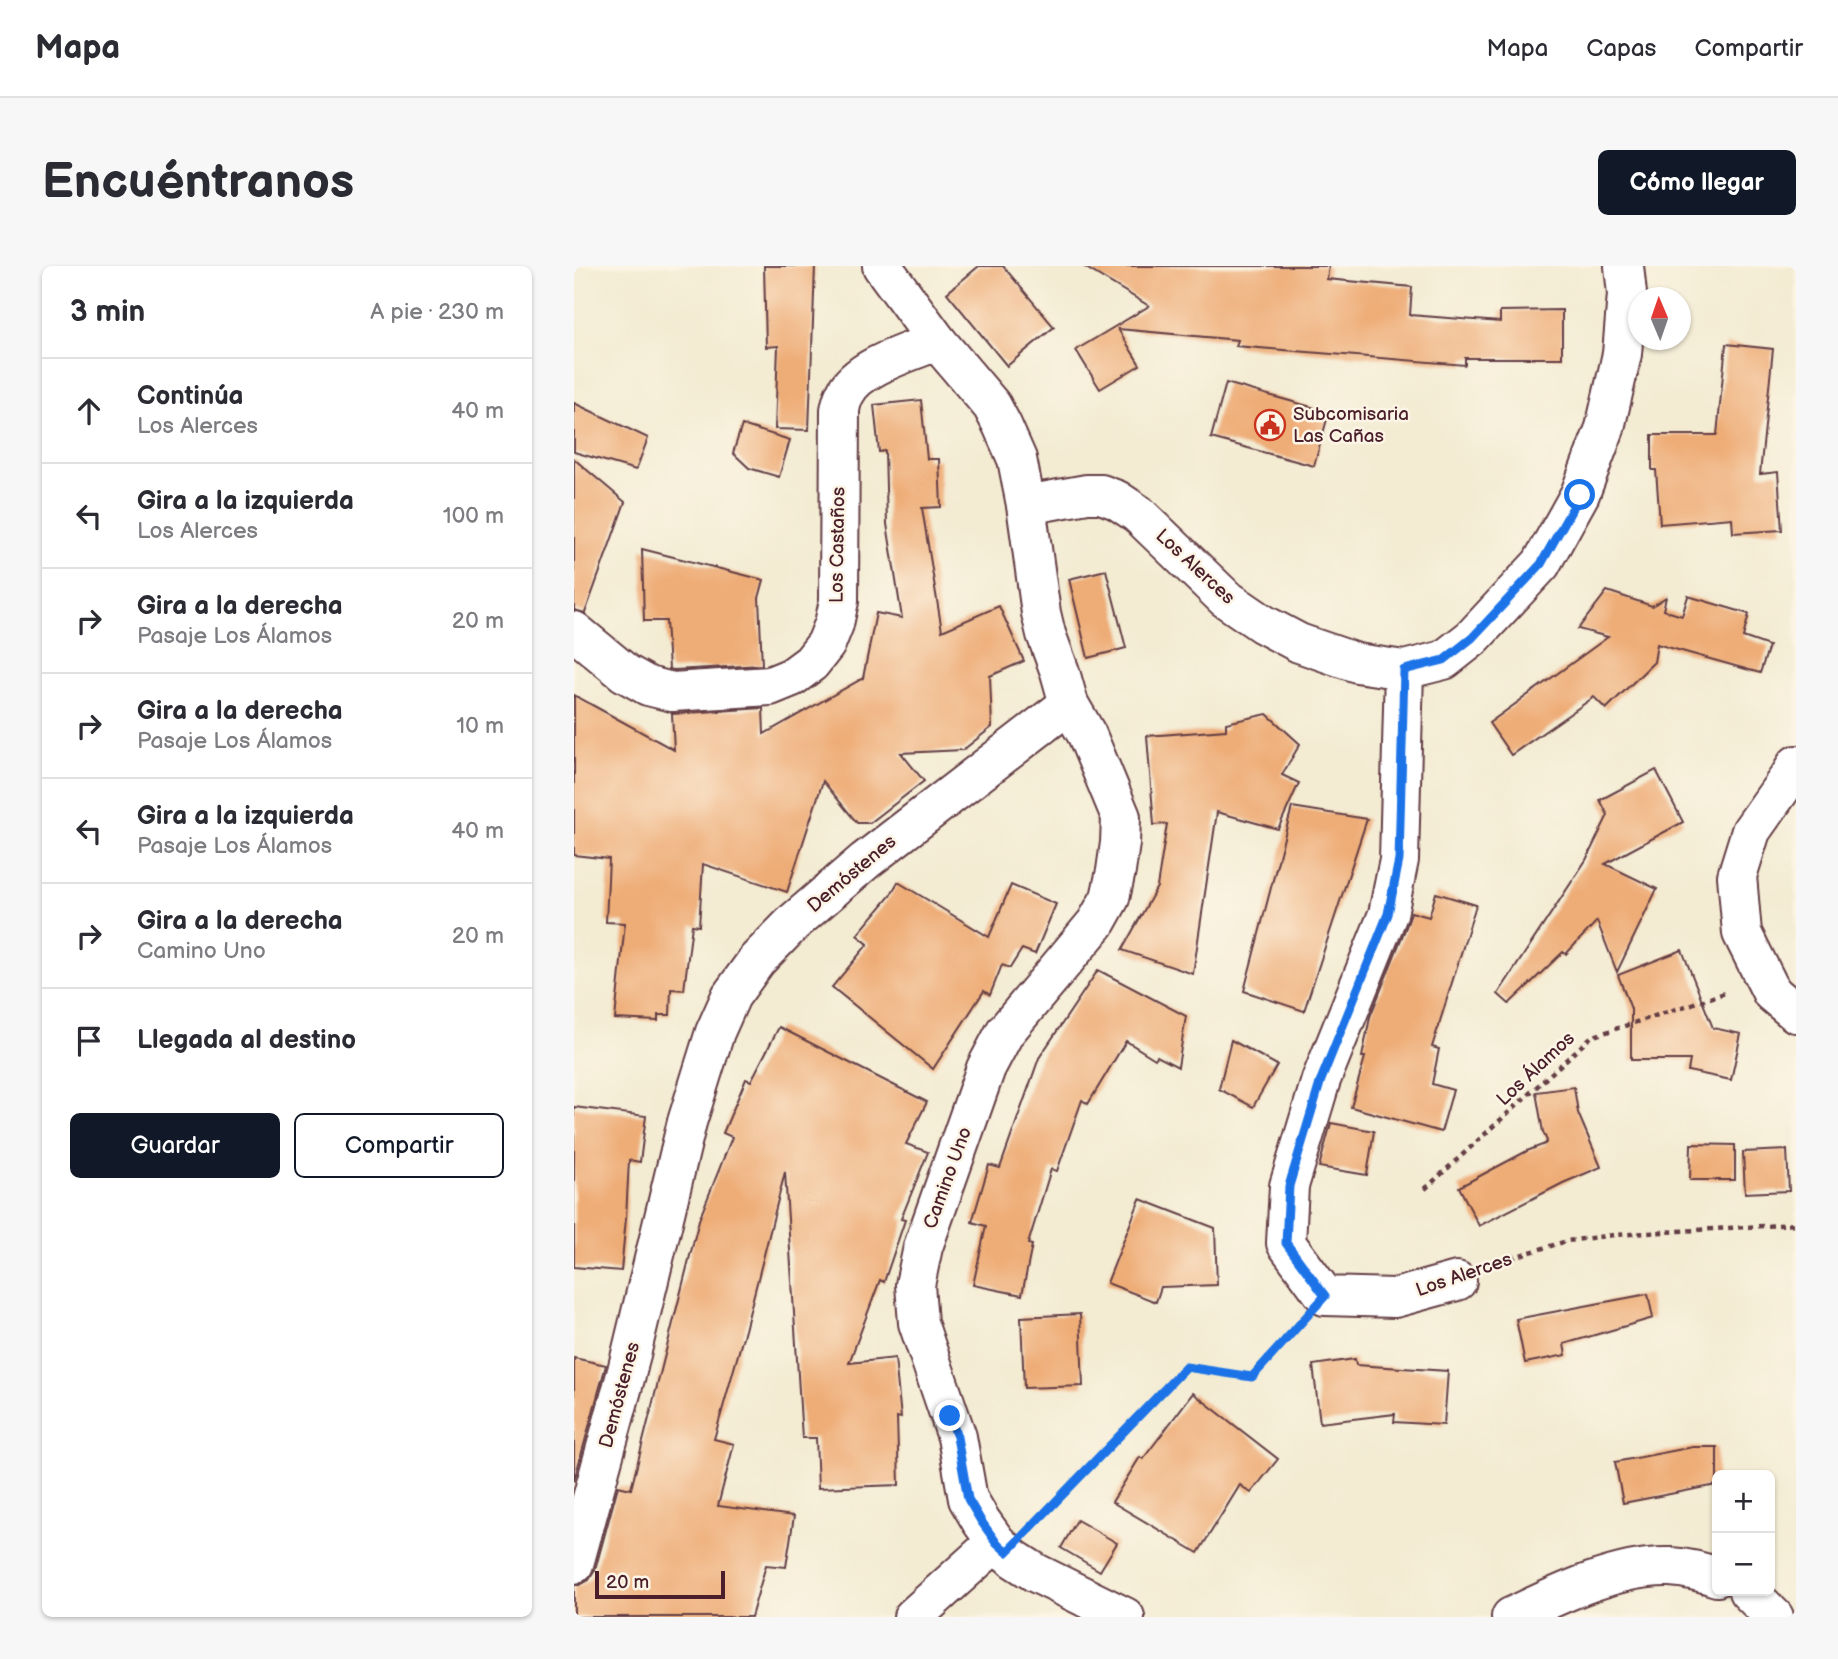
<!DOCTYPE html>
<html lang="es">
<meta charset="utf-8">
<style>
body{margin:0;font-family:"Balsamiq Sans",sans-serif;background:#f7f7f7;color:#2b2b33}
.controls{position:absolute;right:21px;bottom:21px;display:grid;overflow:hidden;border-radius:10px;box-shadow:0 2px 5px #0004}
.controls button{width:63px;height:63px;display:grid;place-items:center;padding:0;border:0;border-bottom:2px solid #e1e1e2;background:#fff;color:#2b2b33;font:35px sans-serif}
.compass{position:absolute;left:1054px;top:21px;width:63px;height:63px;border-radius:50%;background:#fff;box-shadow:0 2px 5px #0004;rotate:358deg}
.scale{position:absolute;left:21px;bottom:18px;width:130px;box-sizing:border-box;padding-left:7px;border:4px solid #4a1f2b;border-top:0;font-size:19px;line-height:24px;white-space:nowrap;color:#4a1f2b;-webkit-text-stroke:5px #fcf5e5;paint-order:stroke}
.stop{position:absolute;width:21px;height:21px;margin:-16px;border:5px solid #1a73e8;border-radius:50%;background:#fff}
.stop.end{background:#1a73e8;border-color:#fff;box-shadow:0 2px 7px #0008}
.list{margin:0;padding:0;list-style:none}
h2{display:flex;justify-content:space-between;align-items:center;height:91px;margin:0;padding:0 28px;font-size:30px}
h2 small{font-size:23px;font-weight:400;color:#7c7c81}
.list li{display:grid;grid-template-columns:46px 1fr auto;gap:21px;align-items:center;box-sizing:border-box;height:105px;padding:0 28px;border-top:2px solid #e1e1e2}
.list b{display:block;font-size:26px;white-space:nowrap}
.list p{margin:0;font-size:23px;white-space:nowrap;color:#7c7c81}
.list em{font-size:23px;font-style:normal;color:#7c7c81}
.actions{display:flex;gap:14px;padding:21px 28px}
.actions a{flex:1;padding:16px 0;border:2px solid #111827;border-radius:10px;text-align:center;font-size:24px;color:#111827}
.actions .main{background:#111827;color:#fff}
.icon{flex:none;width:38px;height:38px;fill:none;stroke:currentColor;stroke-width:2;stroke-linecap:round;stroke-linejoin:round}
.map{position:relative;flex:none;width:1222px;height:1351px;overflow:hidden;border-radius:10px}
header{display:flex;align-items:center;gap:42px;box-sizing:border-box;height:98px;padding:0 35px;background:#fff;border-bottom:2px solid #e1e1e2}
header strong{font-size:33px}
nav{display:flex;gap:38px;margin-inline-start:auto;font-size:24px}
.intro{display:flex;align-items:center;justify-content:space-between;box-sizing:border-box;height:168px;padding:0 42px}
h1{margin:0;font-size:49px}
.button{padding:18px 32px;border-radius:10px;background:#111827;color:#fff;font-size:24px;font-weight:700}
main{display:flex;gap:42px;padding:0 42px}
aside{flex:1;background:#fff;border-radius:10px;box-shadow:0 2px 5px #0004}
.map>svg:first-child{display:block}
</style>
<header>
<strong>Mapa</strong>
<nav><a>Mapa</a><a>Capas</a><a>Compartir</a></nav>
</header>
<div class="intro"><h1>Encuéntranos</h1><a class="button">Cómo llegar</a></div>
<main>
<aside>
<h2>3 min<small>A pie · 230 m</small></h2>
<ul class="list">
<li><svg class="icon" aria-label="ahead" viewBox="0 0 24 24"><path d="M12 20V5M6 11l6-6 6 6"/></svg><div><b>Continúa</b><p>Los Alerces</p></div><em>40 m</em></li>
<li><svg class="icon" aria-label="left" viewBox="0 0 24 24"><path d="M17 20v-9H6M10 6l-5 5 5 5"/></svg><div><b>Gira a la izquierda</b><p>Los Alerces</p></div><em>100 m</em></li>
<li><svg class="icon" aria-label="right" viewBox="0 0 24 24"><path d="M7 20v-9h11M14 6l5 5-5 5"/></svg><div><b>Gira a la derecha</b><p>Pasaje Los Álamos</p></div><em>20 m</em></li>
<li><svg class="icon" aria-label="right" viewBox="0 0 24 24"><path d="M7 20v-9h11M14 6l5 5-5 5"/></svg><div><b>Gira a la derecha</b><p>Pasaje Los Álamos</p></div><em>10 m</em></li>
<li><svg class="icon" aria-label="left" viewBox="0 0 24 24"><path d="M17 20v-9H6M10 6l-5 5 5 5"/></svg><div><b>Gira a la izquierda</b><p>Pasaje Los Álamos</p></div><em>40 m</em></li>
<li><svg class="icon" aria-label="right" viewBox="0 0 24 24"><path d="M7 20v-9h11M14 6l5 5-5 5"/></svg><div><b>Gira a la derecha</b><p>Camino Uno</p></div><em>20 m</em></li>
<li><svg class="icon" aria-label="arrive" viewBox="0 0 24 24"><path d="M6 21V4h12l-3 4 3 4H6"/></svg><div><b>Llegada al destino</b></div></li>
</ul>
<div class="actions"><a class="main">Guardar</a><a>Compartir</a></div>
</aside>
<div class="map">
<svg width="1222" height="1351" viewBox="0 0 1222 1351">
<rect width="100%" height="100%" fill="#fcf5e5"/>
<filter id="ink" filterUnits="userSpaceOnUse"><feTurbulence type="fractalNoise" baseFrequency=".0143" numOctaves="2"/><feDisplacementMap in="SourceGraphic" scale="14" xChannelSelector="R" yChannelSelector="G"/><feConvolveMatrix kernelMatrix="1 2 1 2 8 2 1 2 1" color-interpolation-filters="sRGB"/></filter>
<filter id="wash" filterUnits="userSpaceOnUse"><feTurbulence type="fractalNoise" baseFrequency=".00686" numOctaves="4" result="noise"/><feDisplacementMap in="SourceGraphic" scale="28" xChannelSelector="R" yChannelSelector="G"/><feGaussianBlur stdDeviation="1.57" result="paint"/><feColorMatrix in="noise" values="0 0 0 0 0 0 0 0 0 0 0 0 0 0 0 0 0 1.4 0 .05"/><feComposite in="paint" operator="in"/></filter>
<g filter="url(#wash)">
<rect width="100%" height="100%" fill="#f3ebd2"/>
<g id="blocks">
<g fill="#eeac76">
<path d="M190,0H241L235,164L201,163L204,80L192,81Z"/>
<path d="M405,0H429L480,61L433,100L373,27Z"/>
<path d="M509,0H755L753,13L838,21L836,49L926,56V45L988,44V92H891V99L662,80L664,74L544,63L566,99L526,123L502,84L575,40Z"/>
<path d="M1152,78L1199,83L1186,208L1204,206L1208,264L1159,267L1158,252L1086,258L1082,204H1078V169H1143Z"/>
<path d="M652,117L755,146L740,200L637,172Z"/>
<path d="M347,134L353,193H365L367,241L348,242L368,365L425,340L450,395L416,410L418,461L389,484L327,487L350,515L296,557H283L249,515L213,626L129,598L125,660L118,659L110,724L97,723L96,749H84V755L41,753L51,657L32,656L35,593L0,589V429L100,484L98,448L189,442L190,468L289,412L302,347L328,352L313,258L311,185L305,186L300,139Z"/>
<path d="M0,137L74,172L62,204L0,186Z"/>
<path d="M168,159L216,174L205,211L175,202L159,187Z"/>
<path d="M0,193L51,236L11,347L0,344Z"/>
<path d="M68,283L190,314L185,332L188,399L100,404L95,403L92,355H70Z"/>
<path d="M532,304L552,382L514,392L495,313Z"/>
<path d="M1033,325L1078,340L1092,331L1089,344L1108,350L1114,330L1175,348L1169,371L1195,380L1186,407L1083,378L1080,396L1032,443L1020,431L937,489L915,457L1034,371L1004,363Z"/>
<path d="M693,448L726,478L708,509L725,517L704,563L643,546L619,708L548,684L583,621L593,558L580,559L573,470L652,464V457Z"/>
<path d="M1082,504L1109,556L1031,598L1083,623L1043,706L1023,655L992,688L989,686L935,738L924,728L1012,594L1034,549L1026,534Z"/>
<path d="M718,541L793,553L730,745L670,725Z"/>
<path d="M324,616L415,671L437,619L482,638L461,688L448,683L436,702L428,699L416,729L410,725L359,803L258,721L294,678L283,669L316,630Z"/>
<path d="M862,627L902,639L858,781L865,783L858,818L879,824L867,866L777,841L791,791H788L796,751L834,656L837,646L855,651Z"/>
<path d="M1108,684L1139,762L1167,768L1157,814L1114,805L1116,794H1057V743L1044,709Z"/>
<path d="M524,704L612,750L604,801L583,790L581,793L552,775L514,838L508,834L483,905L477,903L454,978L458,979L448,1029L399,1019L412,960L398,956L415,899L426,902L465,792Z"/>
<path d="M205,761L353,836L332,878L354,886L327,953L331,954L310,1016L306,1014L275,1097L321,1092L327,1152L323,1151L325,1219L244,1222L242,1172H228L211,906L171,1064L140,1173L160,1178L144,1240L220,1250L212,1301L192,1299L177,1351H0V1319H6L15,1314L21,1304L44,1220L57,1223L125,954L158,871L149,867L172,813L177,815Z"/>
<path d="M657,774L703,799L679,841L645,823Z"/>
<path d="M1000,821L1004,847L1027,901L989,917L905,960L885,921L953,885L971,878L973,875L969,866L962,826Z"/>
<path d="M0,841L72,850L66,896L55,894L52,952L47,1005L0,1001Z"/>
<path d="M757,857L800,865L793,909L745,901Z"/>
<path d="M1117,878L1161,879V914H1116Z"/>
<path d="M1213,884L1215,925L1171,927L1169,886Z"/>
<path d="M566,933L641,962L643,1019L587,1021L582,1036L533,1017Z"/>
<path d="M1074,1028L1079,1052L990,1078L992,1089L951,1097L942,1053Z"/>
<path d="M506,1048L509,1120L450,1122L447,1051Z"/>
<path d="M0,1092L32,1099L0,1215Z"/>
<path d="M781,1093L782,1099L874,1105L870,1159L820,1156L821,1148L746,1157L739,1099Z"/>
<path d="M619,1127L704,1193L677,1227L666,1219L624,1287L538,1236L566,1191L569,1193Z"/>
<path d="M1119,1181H1143V1219L1049,1237L1041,1196Z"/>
<path d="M503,1254L543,1277L526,1305L487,1282Z"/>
</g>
</g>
</g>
<g filter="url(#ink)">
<use href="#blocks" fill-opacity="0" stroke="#633e44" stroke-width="2"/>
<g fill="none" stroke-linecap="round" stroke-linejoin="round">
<g stroke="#633e44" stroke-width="42">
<g id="street">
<path d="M308,0L363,75L418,140L428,159L443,193L452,239L467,347L472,368L486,406L495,438L513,469L547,551L546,577L542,605L536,632L522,657L431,766L412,802L349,981L341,1019L344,1057L383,1171L394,1233L407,1255L422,1276L440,1293L462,1307L551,1351"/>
<path d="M452,239L513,228H527L543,234L564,248L651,332L689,358L725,377L783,397L830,404L870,394L898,372L967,298L1006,228L1031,162L1048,88L1053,28L1050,0"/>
<path d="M0,365L51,407L74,420L98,426L196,420L218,411L237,397L252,378L260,358L265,335L266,144C267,139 268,133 271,128C283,101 336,86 363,75"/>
<path d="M830,404L825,594L814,648L747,814L715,920L712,977L751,1030L821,1032L883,1015"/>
<path d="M1222,499L1218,507L1177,565L1163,610L1168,667L1198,727L1222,747"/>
<path d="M0,1298L53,1105L113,856L141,766L157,730L183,694L220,656L291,595L495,438"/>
<path d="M1174,1325L1200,1351"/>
<path d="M339,1351L422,1276"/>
<path d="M937,1351C983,1329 1044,1299 1096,1301C1111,1302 1129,1306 1143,1311"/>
</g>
</g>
<g stroke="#633e44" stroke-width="4.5" stroke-dasharray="5 5" stroke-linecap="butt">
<path d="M851,923L1017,771L1151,727"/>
<path d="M919,1000L933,993L993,975L1040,969L1222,958"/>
<path d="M462,1256L612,1101L678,1111L725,1059"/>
</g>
<use href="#street" stroke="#fff" stroke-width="38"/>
</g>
</g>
<g fill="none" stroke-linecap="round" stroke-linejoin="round" filter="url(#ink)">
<path stroke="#1a73e8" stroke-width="9" d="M376,1150L383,1171L394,1233L407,1255L422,1276L433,1286L612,1101L678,1111L751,1030L712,977L715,920L747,814L814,648L825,594L830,404L870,394L898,372L967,298L1006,229"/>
</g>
<defs>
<g id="civic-ring" transform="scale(1.575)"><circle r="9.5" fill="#fcf5e5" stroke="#c8321e" stroke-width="1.5"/><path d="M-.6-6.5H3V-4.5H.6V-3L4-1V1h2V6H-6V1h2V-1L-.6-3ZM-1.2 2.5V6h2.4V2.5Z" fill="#c8321e"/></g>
</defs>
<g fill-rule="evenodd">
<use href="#civic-ring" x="696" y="159"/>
</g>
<g text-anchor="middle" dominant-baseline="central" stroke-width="5" stroke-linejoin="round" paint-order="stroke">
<g font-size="19" fill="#4a1f2b" stroke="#fcf5e5" text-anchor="start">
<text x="719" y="148">Subcomisaria<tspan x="719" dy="22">Las Cañas</tspan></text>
</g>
<g font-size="19" fill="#4a1f2b" stroke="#fcf5e5">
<text transform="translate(264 279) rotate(-89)">Los Castaños</text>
<text transform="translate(621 301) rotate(43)">Los Alerces</text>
<text transform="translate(278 608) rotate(-40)">Demóstenes</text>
<text transform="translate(962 803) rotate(-43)">Los Álamos</text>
<text transform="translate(374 912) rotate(-70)">Camino Uno</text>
<text transform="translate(890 1009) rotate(-19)">Los Alerces</text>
<text transform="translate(46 1129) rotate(-75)">Demóstenes</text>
</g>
</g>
</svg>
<div class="controls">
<button>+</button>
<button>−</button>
</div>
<svg class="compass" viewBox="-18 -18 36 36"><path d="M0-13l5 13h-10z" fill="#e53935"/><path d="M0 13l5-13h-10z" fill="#7c7c81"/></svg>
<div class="scale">20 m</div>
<div class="stop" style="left:1006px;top:229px"></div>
<div class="stop end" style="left:376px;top:1150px"></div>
</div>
</main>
